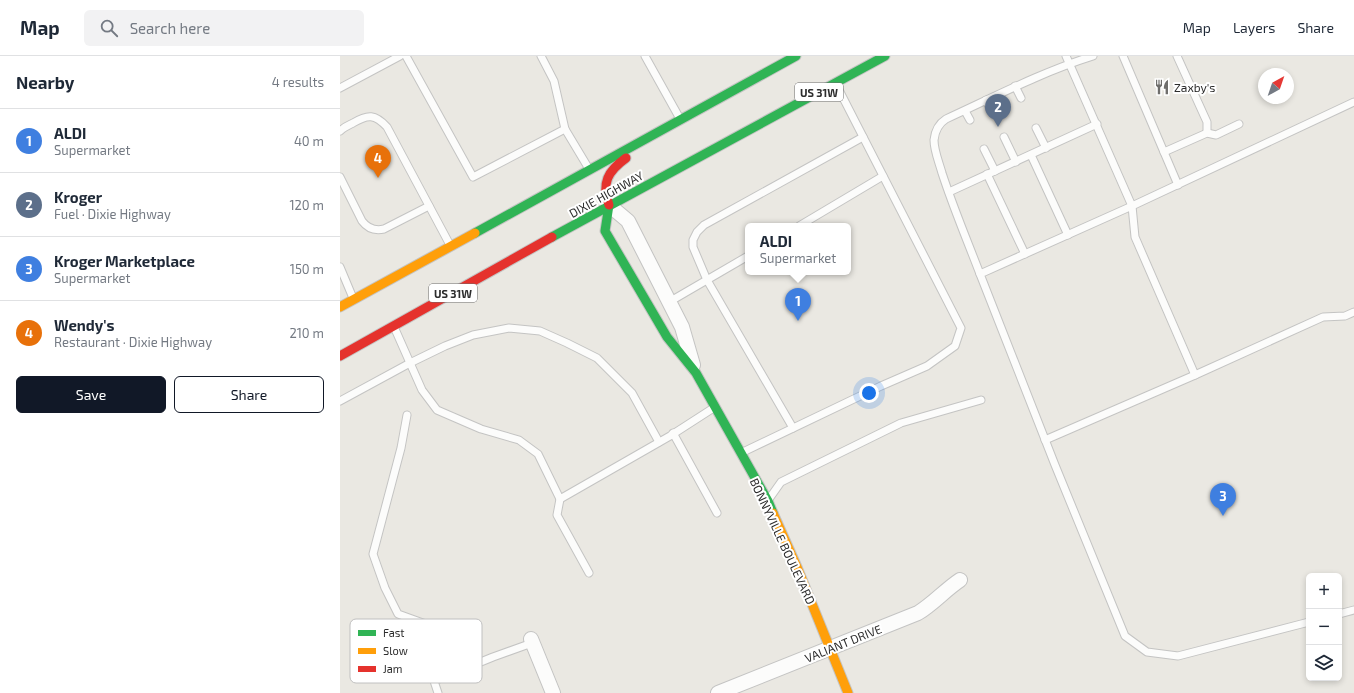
<!DOCTYPE html>
<meta charset="utf-8">
<style>
body{margin:0;font-family:"Exo 2",sans-serif;background:#f2f2f3;color:#1f2937}
.controls{position:absolute;right:12px;bottom:12px;display:grid;overflow:hidden;border-radius:6px;box-shadow:0 2px 6px #0003}
.controls button{width:36px;height:36px;display:grid;place-items:center;padding:0;border:0;border-bottom:1px solid #e0e1e3;background:#fff;color:#1f2937;font:20px sans-serif}
.compass{position:absolute;left:918px;top:12px;width:36px;height:36px;border-radius:50%;background:#fff;box-shadow:0 2px 6px #0003;rotate:40deg}
.you{position:absolute;left:529px;top:337px;width:14px;height:14px;margin:-10px;border:3px solid #fff;border-radius:50%;background:#1a73e8;box-shadow:0 0 0 6px #1a73e833}
.badge{display:grid;place-items:center;width:26px;height:26px;border-radius:50%;background:#111827;color:#fff;font-size:13px;font-weight:700}
.pin{position:absolute;translate:-50% -33px;filter:drop-shadow(0 1px 2px #0008)}
.pin::after{content:'';position:absolute;top:21px;width:14px;height:12px;background:inherit;clip-path:polygon(0 0,100% 0,50% 100%)}
.popup{position:absolute;left:405px;top:167px;width:106px;height:52px;box-sizing:border-box;display:grid;place-content:center;border-radius:6px;background:#fff;filter:drop-shadow(0 1px 3px #0005);font-size:13px;white-space:nowrap;color:#747a83}
.popup b{font-size:15px;color:#1f2937}
.popup::after{content:'';position:absolute;left:50%;top:100%;margin-left:-8px;border:8px solid transparent;border-top-color:#fff}
.list{margin:0;padding:0;list-style:none}
h2{display:flex;justify-content:space-between;align-items:center;height:52px;margin:0;padding:0 16px;font-size:17px}
h2 small{font-size:13px;font-weight:400;color:#747a83}
.list li{display:grid;grid-template-columns:26px 1fr auto;gap:12px;align-items:center;box-sizing:border-box;height:64px;padding:0 16px;border-top:1px solid #e0e1e3}
.list b{display:block;font-size:15px;white-space:nowrap}
.list p{margin:0;font-size:13px;white-space:nowrap;color:#747a83}
.list em{font-size:13px;font-style:normal;color:#747a83}
.actions{display:flex;gap:8px;padding:12px 16px}
.actions a{flex:1;padding:9px 0;border:1px solid #111827;border-radius:6px;text-align:center;font-size:14px;color:#111827}
.actions .main{background:#111827;color:#fff}
.icon{flex:none;width:22px;height:22px;fill:none;stroke:currentColor;stroke-width:2;stroke-linecap:round;stroke-linejoin:round}
.map{position:relative;flex:none;width:1014px;height:637px;overflow:hidden}
header{display:flex;align-items:center;gap:24px;box-sizing:border-box;height:56px;padding:0 20px;background:#fff;border-bottom:1px solid #e0e1e3}
header strong{font-size:19px}
nav{display:flex;gap:22px;margin-inline-start:auto;font-size:14px}
.search{width:280px;height:36px;background:#f2f2f3;display:flex;align-items:center;gap:10px;box-sizing:border-box;padding:0 14px;border-radius:6px;color:#747a83;font-size:15px}
main{display:flex}
aside{flex:1;background:#fff}
.map>svg:first-child{display:block}
</style>
<header>
<strong>Map</strong>
<div class="search"><svg class="icon" aria-label="search" viewBox="0 0 24 24"><circle cx="10" cy="10" r="6"/><path d="M15 15l6 6"/></svg>Search here</div>
<nav><a>Map</a><a>Layers</a><a>Share</a></nav>
</header>
<main>
<aside>
<h2>Nearby<small>4 results</small></h2>
<ul class="list">
<li><span class="badge" style="background:#3f7fe0">1</span><div><b>ALDI</b><p>Supermarket</p></div><em>40 m</em></li>
<li><span class="badge" style="background:#5c6f8a">2</span><div><b>Kroger</b><p>Fuel · Dixie Highway</p></div><em>120 m</em></li>
<li><span class="badge" style="background:#3f7fe0">3</span><div><b>Kroger Marketplace</b><p>Supermarket</p></div><em>150 m</em></li>
<li><span class="badge" style="background:#e8710a">4</span><div><b>Wendy's</b><p>Restaurant · Dixie Highway</p></div><em>210 m</em></li>
</ul>
<div class="actions"><a class="main">Save</a><a>Share</a></div>
</aside>
<div class="map">
<svg width="1014" height="637" viewBox="0 0 1014 637">
<rect width="100%" height="100%" fill="#eae8e2"/>
<g fill="none" stroke-linecap="round" stroke-linejoin="round">
<g stroke="#c4c4c3" stroke-width="9">
<g id="lane">
<path d="M66,0L133,121L225,73"/>
<path d="M201,0L214,25L225,73L249,113"/>
<path d="M305,0L339,61"/>
<path d="M726,0L792,150L795,181L855,319"/>
<path d="M783,0L838,129"/>
<path d="M837,0L867,66V77"/>
<path d="M675,30L681,42"/>
<path d="M0,32L60,0"/>
<path d="M646,44L651,55"/>
<path d="M625,55L630,64"/>
<path d="M696,72L706,92"/>
<path d="M0,75C4,71 9,69 13,67C28,58 35,58 47,71L110,189"/>
<path d="M664,81L676,106"/>
<path d="M644,93L655,115"/>
<path d="M824,96L867,77L876,79L899,68"/>
<path d="M691,99L728,179"/>
<path d="M647,118L685,198"/>
<path d="M0,121L22,165C28,173 35,175 44,173L89,150"/>
<path d="M609,136L757,68"/>
<path d="M459,170L543,120"/>
<path d="M0,211L13,242"/>
<path d="M640,218C627,184 613,151 602,117C599,106 594,95 594,84C595,75 598,68 606,63C654,41 702,16 753,0"/>
<path d="M329,246L408,200"/>
<path d="M55,273L82,334L97,354L141,373L179,384L198,398L220,443L330,380L375,351"/>
<path d="M0,345L70,307L105,290L133,279L169,272L200,275L227,287L257,302L292,337L319,386"/>
<path d="M67,359L61,392L33,498L45,532L58,558L105,575"/>
<path d="M453,372L367,224L353,191V184L357,176L364,169L523,81"/>
<path d="M333,377L377,457"/>
<path d="M705,384L855,319L983,261L1005,260L1014,256"/>
<path d="M403,396L541,330L587,310L615,290L621,272L497,30"/>
<path d="M220,443L217,459L249,517"/>
<path d="M429,443L441,426L561,367L641,344"/>
<path d="M999,558L1014,554"/>
<path d="M969,566L838,600L807,596L785,580L715,409L640,218L792,150L1014,46"/>
<path d="M98,637L94,625L153,601L192,587"/>
</g>
</g>
<g stroke="#c4c4c3" stroke-width="16">
<g id="street">
<path d="M269,149L288,165L342,271L353,309"/>
<path d="M191,583L213,637"/>
<path d="M378,637L578,557C593,548 605,534 620,524"/>
</g>
</g>
<g stroke="#c4c4c3" stroke-width="11">
<g id="fast">
<path d="M269,149L265,175L327,281L356,317L428,445L433,457"/>
<path d="M135,177L456,0"/>
<path d="M212,181L545,0"/>
</g>
</g>
<g stroke="#c4c4c3" stroke-width="11">
<g id="slow">
<path d="M0,251L135,177"/>
<path d="M433,457L457,511L508,637"/>
</g>
</g>
<g stroke="#c4c4c3" stroke-width="11">
<g id="jam">
<path d="M269,149C261,127 268,115 286,102"/>
<path d="M0,300L212,181"/>
</g>
</g>
<use href="#lane" stroke="#fcfcfb" stroke-width="7"/>
<use href="#street" stroke="#fcfcfb" stroke-width="14"/>
<use href="#fast" stroke="#30b455" stroke-width="9"/>
<use href="#slow" stroke="#ff9f0a" stroke-width="9"/>
<use href="#jam" stroke="#e5322d" stroke-width="9"/>
</g>
<defs>
<g id="restaurant-bare" transform="scale(1.2)"><path d="M-5-6h1v4h1v-4h1v4h1v-4h1v5L-1.5 .5V6h-2V.5L-5-1ZM5-6V6H3V1.5H1.5Q1.5-4 5-6Z" fill="#6f6e6c" stroke="#fff" stroke-width="2.5" paint-order="stroke"/></g>
</defs>
<g fill-rule="evenodd">
<use href="#restaurant-bare" x="822" y="31"/>
</g>
<g text-anchor="middle" dominant-baseline="central" stroke-width="4" stroke-linejoin="round" paint-order="stroke">
<g fill="#fff" stroke="#6c6c6c" stroke-width="1">
<rect x="455" y="27" width="48" height="18" rx="3"/>
<rect x="89" y="228" width="48" height="18" rx="3"/>
</g>
<g font-size="11" font-weight="bold" fill="#2d2d2d">
<text x="479" y="36">US 31W</text>
<text x="113" y="237">US 31W</text>
</g>
<g font-size="12" fill="#2d2d2d" stroke="#fff" text-anchor="start">
<text x="834" y="31">Zaxby's</text>
</g>
<g font-size="12" fill="#2d2d2d" stroke="#fff">
<text transform="translate(266 138) rotate(-29)">DIXIE HIGHWAY</text>
<text transform="translate(443 485) rotate(65)">BONNYVILLE BOULEVARD</text>
<text transform="translate(503 587) rotate(-22)">VALIANT DRIVE</text>
</g>
</g>
<rect x="10" y="563" width="132" height="64" rx="6" fill="#fff" stroke="#c0c0c0" stroke-width="1"/>
<rect x="18" y="574" width="18" height="6" fill="#30b455"/>
<rect x="18" y="592" width="18" height="6" fill="#ff9f0a"/>
<rect x="18" y="610" width="18" height="6" fill="#e5322d"/>
<g font-size="11" fill="#2d2d2d">
<text x="43" y="581">Fast</text>
<text x="43" y="599">Slow</text>
<text x="43" y="617">Jam</text>
</g>
</svg>
<div class="controls">
<button>+</button>
<button>−</button>
<button><svg class="icon" aria-label="layers" viewBox="0 0 24 24"><path d="M12 4l9 5-9 5-9-5zM3 14l9 5 9-5"/></svg></button>
</div>
<svg class="compass" viewBox="-18 -18 36 36"><path d="M0-13l5 13h-10z" fill="#e53935"/><path d="M0 13l5-13h-10z" fill="#747a83"/></svg>
<div class="you"></div>
<div class="pin badge" style="left:458px;top:265px;background:#3f7fe0">1</div>
<div class="popup"><b>ALDI</b>Supermarket</div>
<div class="pin badge" style="left:658px;top:71px;background:#5c6f8a">2</div>
<div class="pin badge" style="left:883px;top:460px;background:#3f7fe0">3</div>
<div class="pin badge" style="left:38px;top:122px;background:#e8710a">4</div>
</div>
</main>
